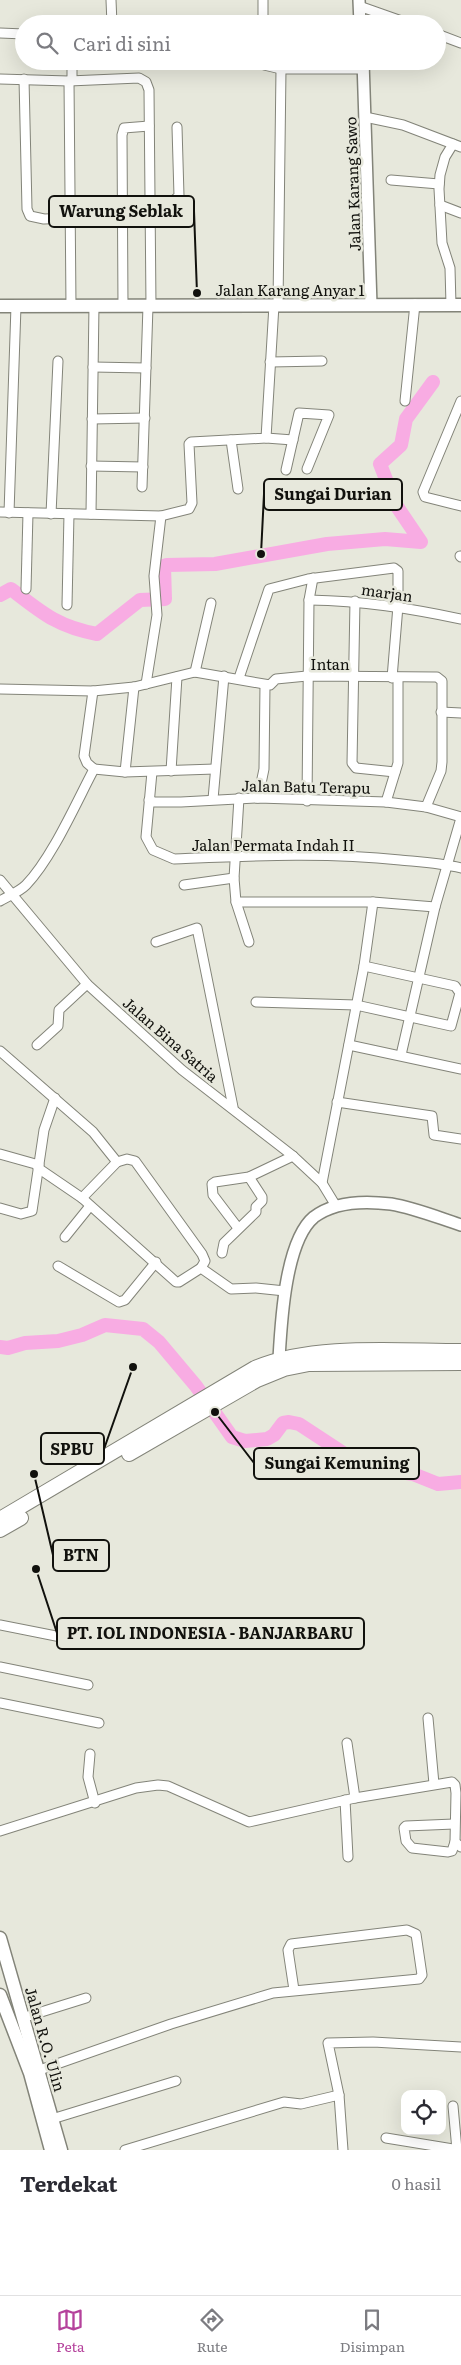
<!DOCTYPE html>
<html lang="id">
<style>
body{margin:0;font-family:Literata,serif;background:#f7f7f7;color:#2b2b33}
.controls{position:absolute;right:15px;bottom:15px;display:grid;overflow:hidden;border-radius:10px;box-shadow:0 5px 20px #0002}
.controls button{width:45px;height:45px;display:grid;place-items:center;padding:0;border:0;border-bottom:1px solid #e1e1e2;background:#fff;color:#2b2b33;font:25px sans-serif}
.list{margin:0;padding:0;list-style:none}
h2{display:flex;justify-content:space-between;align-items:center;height:65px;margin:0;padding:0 20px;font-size:21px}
h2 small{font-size:16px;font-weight:400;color:#7c7c81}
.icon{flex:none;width:28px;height:28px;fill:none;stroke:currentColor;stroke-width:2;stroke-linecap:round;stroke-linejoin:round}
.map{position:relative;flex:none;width:461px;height:2150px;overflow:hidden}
.search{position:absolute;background:#fff;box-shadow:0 5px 20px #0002;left:15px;right:15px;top:15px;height:55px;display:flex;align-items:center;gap:12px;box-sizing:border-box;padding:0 18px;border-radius:28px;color:#7c7c81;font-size:19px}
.sheet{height:145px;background:#fff}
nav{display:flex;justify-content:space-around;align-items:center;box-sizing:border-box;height:70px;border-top:1px solid #e1e1e2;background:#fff;font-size:14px;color:#7c7c81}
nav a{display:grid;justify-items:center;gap:2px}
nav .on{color:#b5429c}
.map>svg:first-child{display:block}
</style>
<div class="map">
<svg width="461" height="2150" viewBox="0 0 461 2150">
<rect width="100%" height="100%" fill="#e7e8dc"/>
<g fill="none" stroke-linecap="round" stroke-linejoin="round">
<g stroke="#f8ace3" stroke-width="14">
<path d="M0,595L11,589C42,613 58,627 97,634L140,600L165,599L164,566L167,565L215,564L327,544L385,539L421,542L396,505L380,464L401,445L406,419L433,382"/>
<path d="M0,1347L8,1348L25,1343L58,1341L82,1335L105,1325L143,1329L159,1342L196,1386L232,1437L245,1441L267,1439L274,1435L283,1423L289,1422L299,1424L363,1466L413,1474L438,1484L461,1482"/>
</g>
<g stroke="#838479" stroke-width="11">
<g id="minor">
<path d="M111,0L112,24"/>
<path d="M359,6L410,24"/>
<path d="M263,24V0"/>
<path d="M0,33L24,34"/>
<path d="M437,34L461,43"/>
<path d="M72,61V80"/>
<path d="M263,61L264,65L281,69H364"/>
<path d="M0,79L69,81L139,78L146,82L149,90L151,306"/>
<path d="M24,79L27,209L30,216L44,219L71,218"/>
<path d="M69,81L71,306"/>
<path d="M365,117L403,125L461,147"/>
<path d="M391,180L439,184"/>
<path d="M150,205L173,201L179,196L177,127"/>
<path d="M440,205L461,213"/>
<path d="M278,305L281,69"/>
<path d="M451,305L450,268L442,243L439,189L440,175L445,157L453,144"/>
<path d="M123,306L122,135L124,128L149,126"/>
<path d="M270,362L322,361"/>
<path d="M93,367L146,368"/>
<path d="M405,401L415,304"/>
<path d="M461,401L423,492L425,497L461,506"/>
<path d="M92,419L145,418"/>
<path d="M266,438L293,440"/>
<path d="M231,440L238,489"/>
<path d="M91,466L143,467"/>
<path d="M286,470L299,413L329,415L307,469"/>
<path d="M142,487L148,306"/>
<path d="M0,512L161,516L189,509L192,503L189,444L191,442L266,438L274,305"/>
<path d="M9,513L16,306"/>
<path d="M51,514L58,361"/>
<path d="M91,514L94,305"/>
<path d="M460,556L461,557"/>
<path d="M26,589L28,513"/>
<path d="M309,600C364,601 408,608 461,619"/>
<path d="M355,601L352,763L356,768L395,772"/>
<path d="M67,605L69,514"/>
<path d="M195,672L211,603"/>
<path d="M239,678L269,589L308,579L394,568L398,571V606L392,678"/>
<path d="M146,684L157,615L154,576L161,516"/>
<path d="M0,689L93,691L134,687L195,672L270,685L276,679L307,676L437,677L442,681V762L441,771L426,807"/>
<path d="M93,691L84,756L87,763L94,769"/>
<path d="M441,712L461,713"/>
<path d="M94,769L125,772L215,769"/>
<path d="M171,771L177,677"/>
<path d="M125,772L134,687"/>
<path d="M152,772L146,837L153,850L174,859C249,856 325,852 400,860C421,862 441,863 461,868"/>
<path d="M239,798L234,878L236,902H373L364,966L322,1183"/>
<path d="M258,798L264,769L265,685"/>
<path d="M213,799L224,676"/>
<path d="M149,800L154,802H181L258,798L386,802L426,807L461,817"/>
<path d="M307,801L309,600L313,578"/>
<path d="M386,802L398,763V678"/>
<path d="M0,880L87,984L182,1070L293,1156L322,1183L336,1206"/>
<path d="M184,885L234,878"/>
<path d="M0,901C8,896 19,892 26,885C52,858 76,803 94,769"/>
<path d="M236,902L249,942"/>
<path d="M373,902L435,907"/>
<path d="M156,942L197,928L233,1107"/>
<path d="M256,1002L356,1005L451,1026L460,993L455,986L364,966"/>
<path d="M37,1045L58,1026L59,1010L87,984"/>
<path d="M349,1045L461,1069"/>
<path d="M0,1051L93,1132L117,1162L82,1198"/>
<path d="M401,1055L435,907L461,818"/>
<path d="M337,1102L432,1116L434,1135L461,1139"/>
<path d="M0,1154L39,1165"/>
<path d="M117,1162L127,1159L135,1161L202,1254L205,1261L201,1268"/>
<path d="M38,1168L82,1198L176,1282H179L201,1268L231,1289L256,1288L285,1291"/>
<path d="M0,1208L21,1214L32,1211L44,1130L55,1098"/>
<path d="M238,1228L213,1195L212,1184L215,1182L249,1177L293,1156"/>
<path d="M65,1237L90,1206"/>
<path d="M222,1253L224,1243L256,1212V1207L262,1201V1197L249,1177"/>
<path d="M58,1266L119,1302L125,1300L156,1262"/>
<path d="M0,1625L71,1639"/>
<path d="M0,1667L88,1685"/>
<path d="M0,1703L99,1723"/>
<path d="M428,1718L434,1784"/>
<path d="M347,1743L355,1798"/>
<path d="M90,1754L88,1777L95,1803"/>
<path d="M345,1800L348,1857"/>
<path d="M454,1824L406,1826L404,1828L406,1841L412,1848L448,1852L452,1851L455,1842"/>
<path d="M0,1831L136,1788L158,1785L168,1786L249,1822L355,1798L452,1782L455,1785L456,1793L455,1842L461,1847"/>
<path d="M22,2018L86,1998"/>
<path d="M34,2072L171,2024L273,1993L419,1979L422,1975L416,1934L407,1930L291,1944L288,1950L294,1990"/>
<path d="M453,2106L457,2150"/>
<path d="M52,2119L176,2081"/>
<path d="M386,2138L459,2150"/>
<path d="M125,2150L284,2102L301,2104L339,2095"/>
<path d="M343,2150L339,2095L328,2043L373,2042L461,2047"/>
</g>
</g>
<g stroke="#838479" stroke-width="14">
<g id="tertiary">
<path d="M359,0L360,24"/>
<path d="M363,61L371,305"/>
<path d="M279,1359C281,1323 285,1241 314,1217C335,1201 367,1201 391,1204C415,1208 439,1218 461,1225"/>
</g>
</g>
<g stroke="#838479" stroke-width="15">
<g id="secondary">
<path d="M0,306L461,305"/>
<path d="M0,1938L61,2150"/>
<path d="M0,1995L30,2073L51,2150"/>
</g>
</g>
<g stroke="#838479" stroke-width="16">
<g id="trunk">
<path d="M129,1454L257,1380L284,1369L309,1364L461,1363"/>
<path d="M0,1519L255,1368C312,1343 399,1351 461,1351"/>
<path d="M0,1530L21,1518"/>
</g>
</g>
<use href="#minor" stroke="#fff" stroke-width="9"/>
<use href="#tertiary" stroke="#fff" stroke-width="11"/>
<use href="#secondary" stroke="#fff" stroke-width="12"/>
<use href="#trunk" stroke="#fff" stroke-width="14"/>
</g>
<g text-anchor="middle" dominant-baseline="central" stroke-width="5" stroke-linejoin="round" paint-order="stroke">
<g font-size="15" fill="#11110d" stroke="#e7e8dc">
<text transform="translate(352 184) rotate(-92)">Jalan Karang Sawo</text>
<text x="290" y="289">Jalan Karang Anyar 1</text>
<text transform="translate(387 592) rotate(8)">marjan</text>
<text x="330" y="663">Intan</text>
<text transform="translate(306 786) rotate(1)">Jalan Batu Terapu</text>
<text x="273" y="844">Jalan Permata Indah II</text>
<text transform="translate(171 1039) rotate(41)">Jalan Bina Satria</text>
<text transform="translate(46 2039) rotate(74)">Jalan R.O. Ulin</text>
</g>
</g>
<path fill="none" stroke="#11110d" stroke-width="2" d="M197 293L194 211M261 554L264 494M133 1367L104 1449M215 1412L254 1463M34 1474L53 1555M36 1569L57 1633"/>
<g fill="#11110d" stroke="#e7e8dc" stroke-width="2">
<circle cx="197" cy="293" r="5"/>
<circle cx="261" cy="554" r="5"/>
<circle cx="133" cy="1367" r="5"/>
<circle cx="215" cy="1412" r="5"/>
<circle cx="34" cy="1474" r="5"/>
<circle cx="36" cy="1569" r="5"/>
</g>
<g fill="#e7e8dc" stroke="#11110d" stroke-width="2">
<rect x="49" y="196" width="145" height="31" rx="5"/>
<rect x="264" y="479" width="138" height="31" rx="5"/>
<rect x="41" y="1433" width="63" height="31" rx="5"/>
<rect x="254" y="1448" width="165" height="31" rx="5"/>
<rect x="53" y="1540" width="56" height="31" rx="5"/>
<rect x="57" y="1618" width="307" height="31" rx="5"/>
</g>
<g font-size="16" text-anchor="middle" font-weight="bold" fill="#11110d">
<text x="121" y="217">Warung Seblak</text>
<text x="333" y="500">Sungai Durian</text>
<text x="72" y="1455">SPBU</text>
<text x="337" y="1469">Sungai Kemuning</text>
<text x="81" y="1561">BTN</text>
<text x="210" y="1639">PT. IOL INDONESIA - BANJARBARU</text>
</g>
</svg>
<div class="controls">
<button><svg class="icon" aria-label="locate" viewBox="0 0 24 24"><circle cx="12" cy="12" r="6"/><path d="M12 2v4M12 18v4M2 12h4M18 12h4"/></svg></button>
</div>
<div class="search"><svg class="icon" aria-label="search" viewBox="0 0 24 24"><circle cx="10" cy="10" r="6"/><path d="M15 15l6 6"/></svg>Cari di sini</div>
</div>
<section class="sheet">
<h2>Terdekat<small>0 hasil</small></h2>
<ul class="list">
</ul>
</section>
<nav>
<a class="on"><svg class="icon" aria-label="map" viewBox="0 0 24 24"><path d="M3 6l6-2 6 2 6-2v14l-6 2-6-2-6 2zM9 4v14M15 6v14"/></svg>Peta</a>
<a><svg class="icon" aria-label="directions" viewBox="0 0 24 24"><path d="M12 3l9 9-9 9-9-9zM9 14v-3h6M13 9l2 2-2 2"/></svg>Rute</a>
<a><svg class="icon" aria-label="saved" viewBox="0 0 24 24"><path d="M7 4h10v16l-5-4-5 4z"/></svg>Disimpan</a>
</nav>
